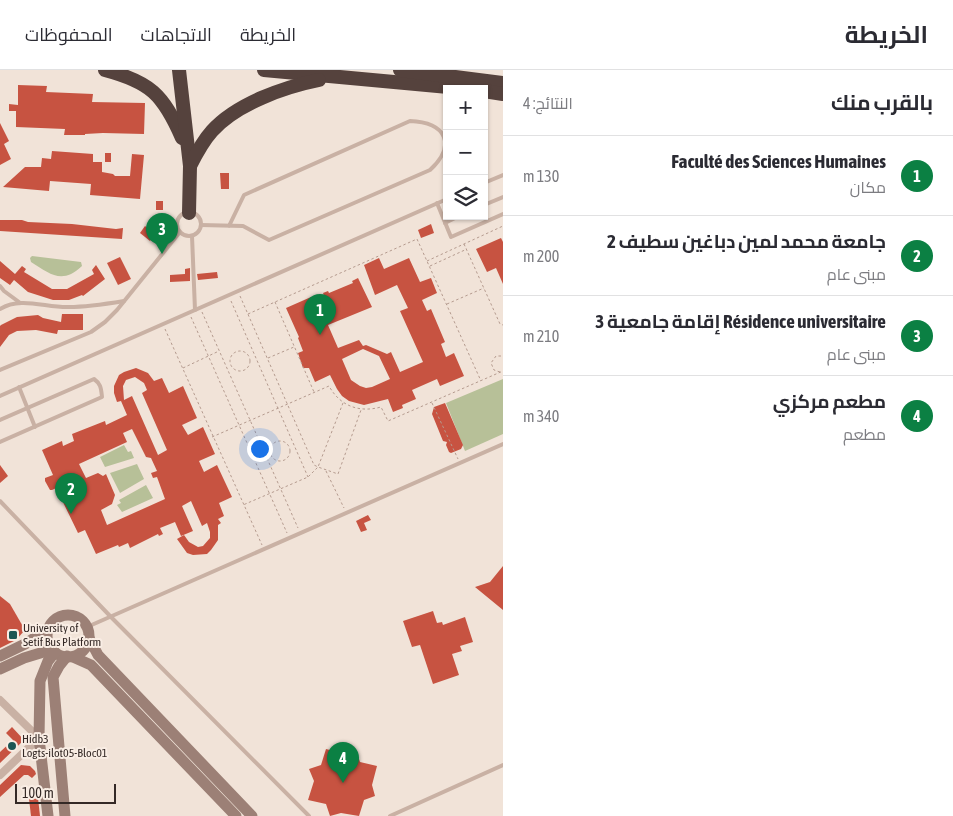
<!DOCTYPE html>
<html lang="ar">
<meta charset="utf-8">
<style>
body{margin:0;font-family:"Asap Condensed",Cairo,sans-serif;background:#f2f2f3;color:#2b2b33;direction:rtl}
.controls{position:absolute;right:15px;top:15px;display:grid;overflow:hidden;border-radius:0px;box-shadow:0 1px 4px #0004}
.controls button{width:45px;height:45px;display:grid;place-items:center;padding:0;border:0;border-bottom:1px solid #e1e1e2;background:#fff;color:#2b2b33;font:25px sans-serif}
.scale{position:absolute;left:15px;bottom:12px;width:101px;box-sizing:border-box;padding-left:5px;border:2px solid #342926;border-top:0;font-size:14px;line-height:18px;white-space:nowrap;color:#342926;-webkit-text-stroke:4px #f9ede4;paint-order:stroke}
.you{position:absolute;left:259px;top:378px;width:18px;height:18px;margin:-12px;border:4px solid #fff;border-radius:50%;background:#1a73e8;box-shadow:0 0 0 8px #1a73e833}
.badge{display:grid;place-items:center;width:32px;height:32px;border-radius:50%;background:#0b8043;color:#fff;font-size:16px;font-weight:700}
.pin{position:absolute;translate:-50% -41px;filter:drop-shadow(0 1px 2px #0008)}
.pin::after{content:'';position:absolute;top:26px;width:18px;height:15px;background:inherit;clip-path:polygon(0 0,100% 0,50% 100%)}
.list{margin:0;padding:0;list-style:none}
h2{display:flex;justify-content:space-between;align-items:center;height:65px;margin:0;padding:0 20px;font-size:21px}
h2 small{font-size:16px;font-weight:400;color:#7c7c81}
.list li{display:grid;grid-template-columns:32px 1fr auto;gap:15px;align-items:center;box-sizing:border-box;height:80px;padding:0 20px;border-top:1px solid #e1e1e2}
.list b{display:block;font-size:19px;white-space:nowrap}
.list p{margin:0;font-size:16px;white-space:nowrap;color:#7c7c81}
.list em{font-size:16px;font-style:normal;color:#7c7c81}
.icon{flex:none;width:28px;height:28px;fill:none;stroke:currentColor;stroke-width:2;stroke-linecap:round;stroke-linejoin:round}
.map{position:relative;flex:none;width:503px;height:746px;overflow:hidden;direction:ltr}
header{display:flex;align-items:center;gap:30px;box-sizing:border-box;height:70px;padding:0 25px;background:#fff;border-bottom:1px solid #e1e1e2}
header strong{font-size:24px}
nav{display:flex;gap:28px;margin-inline-start:auto;font-size:18px}
main{display:flex}
aside{flex:1;background:#fff}
.map>svg:first-child{display:block}
</style>
<header>
<strong>الخريطة</strong>
<nav><a>الخريطة</a><a>الاتجاهات</a><a>المحفوظات</a></nav>
</header>
<main>
<aside>
<h2>بالقرب منك<small>النتائج: 4</small></h2>
<ul class="list">
<li><span class="badge">1</span><div><b>Faculté des Sciences Humaines</b><p>مكان</p></div><em>130 m</em></li>
<li><span class="badge">2</span><div><b>جامعة محمد لمين دباغين سطيف 2</b><p>مبنى عام</p></div><em>200 m</em></li>
<li><span class="badge">3</span><div><b>Résidence universitaire إقامة جامعية 3</b><p>مبنى عام</p></div><em>210 m</em></li>
<li><span class="badge">4</span><div><b>مطعم مركزي</b><p>مطعم</p></div><em>340 m</em></li>
</ul>
</aside>
<div class="map">
<svg width="503" height="746" viewBox="0 0 503 746">
<rect width="100%" height="100%" fill="#f1e3d8"/>
<g fill="#b7c098">
<path d="M32,186L81,192L82,196C62,215 50,204 31,192L30,188Z"/>
<path d="M503,309V364L465,381L446,333Z"/>
<path d="M124,375L128,382L131,381L134,388L105,397L100,387Z"/>
<path d="M137,394L144,409L120,423L110,403Z"/>
<path d="M146,415L153,428L122,442L117,435L121,433L119,430Z"/>
</g>
<g fill="#c75341" fill-rule="evenodd">
<path d="M18,15L47,16L46,22L93,24L92,32L145,33L144,64L103,63L85,64V65H64L65,59L16,57V41H9V34L18,35Z"/>
<path d="M0,53L9,71L4,74L11,89L0,95Z"/>
<path d="M52,81L93,84V92H102V102L113,104L115,106H130L132,84L144,85L140,129L90,125L91,114L50,111L49,121L3,117L25,97H41L42,88L51,89Z"/>
<rect x="105" y="83" width="6" height="9"/>
<path d="M220,103H229V119H221Z"/>
<rect x="156" y="131" width="7" height="9"/>
<path d="M0,150H22L28,152L72,154L116,159L123,158L122,169L0,161Z"/>
<path d="M431,154L434,163L421,168L418,160Z"/>
<path d="M145,156L155,164L150,171L140,163Z"/>
<path d="M501,168L503,172V214L496,198L487,202L476,179Z"/>
<path d="M120,187L131,209L118,215L107,193Z"/>
<path d="M379,188L384,199L409,188L420,212L431,208L437,223L422,230L427,241L431,239L445,272L441,274L446,287L454,283L464,306L440,316L437,309L412,320L416,329L402,335L403,338L393,342L388,329L364,335L349,331L342,326L337,319L330,305L315,312L309,298H303L298,283L303,281L298,268L299,267L286,238L311,227L315,235L326,230L323,223L328,221L329,223L353,213L352,211L358,208L372,237L328,255L338,278L359,270L363,276L366,275L387,284L391,282L400,302L423,292L400,241L408,238L397,215L375,225L364,195ZM363,279L379,286L390,309L372,317L366,318L360,316L351,310L342,289Z"/>
<path d="M0,191L15,204L22,196L26,199L24,202L52,219H67L94,204L92,200L96,195L105,209L83,226L82,225L69,230H53L28,222L14,210L10,215L0,208Z"/>
<path d="M190,198V211L170,212V205L185,204V199Z"/>
<path d="M217,202L218,208L198,210L197,204Z"/>
<path d="M62,244H83V260H58L57,264L36,260L17,261L9,265L0,277V256L1,255L17,247L38,245L43,248L61,252Z"/>
<path d="M136,298L148,303L154,311L162,308L169,323L183,316L197,348L182,355L188,365L203,357L215,384L199,391L204,402L217,395L232,427L219,433L224,446L218,449L221,453L218,455V470L211,480L207,484L193,485L187,483L177,469L184,465L189,472L198,477L203,476L210,468V462L207,453L202,456L191,431L182,436L193,461L181,466L175,452L160,458L163,464L159,466L158,464L130,478L128,473L119,477L118,475L96,484L85,460L78,463L61,428L79,420L74,410L52,420H50L45,411V408L53,405L42,380L62,371L63,376L74,371L72,364L105,351L106,355L127,345L121,331L117,332L114,323V316L119,305L124,302ZM135,307L144,313L147,320L142,323L167,380L158,385L132,326L124,330L123,316L126,310ZM132,359L146,387L151,388L157,401L151,403L153,408L157,407L165,429L107,455L101,440L112,434L115,425L106,404L103,406L98,403L86,408L79,394L127,372L123,363Z"/>
<path d="M445,333L463,375L461,379L451,383L449,382L446,375L447,372L443,371L432,344L434,337Z"/>
<path d="M0,395L8,406L0,413Z"/>
<path d="M368,445L371,450L364,453L367,460L361,462L356,451Z"/>
<path d="M503,496V540L475,517L490,512Z"/>
<path d="M0,526L10,534L25,560L16,570L0,578Z"/>
<path d="M433,541L437,553L442,552L443,555L465,547L473,572L460,576L462,581L452,584L459,605L433,614L420,575L412,577L403,551Z"/>
<path d="M12,657L24,670L0,693V682L13,670L6,663Z"/>
<path d="M326,679L345,684L356,680L360,692L377,696L372,715L375,726L364,730L359,746L341,743L330,746L326,734L308,730L314,711L309,699L321,695Z"/>
<path d="M21,695L30,696L35,701L36,704L32,708L28,705H24L0,727V715Z"/>
<path d="M38,728L40,746H31L29,729Z"/>
</g>
<g fill="none" stroke-linecap="round" stroke-linejoin="round">
<g stroke="#b59b8f" stroke-width="1" stroke-dasharray="2.5 2.5" stroke-linecap="butt">
<path d="M464,174L500,254L503,255"/>
<path d="M427,191L503,156"/>
<path d="M430,196L467,179"/>
<path d="M240,226L314,395L318,397L308,407L243,435"/>
<path d="M231,231L308,407"/>
<path d="M275,232L314,322"/>
<path d="M447,234L484,218"/>
<path d="M202,242L298,458"/>
<path d="M248,244L417,169L481,311"/>
<path d="M191,247L287,463"/>
<path d="M165,259L262,475"/>
<circle cx="240" cy="291" r="10"/>
<path d="M268,288L294,277"/>
<path d="M183,298L219,281"/>
<path d="M500,302L494,300L491,293L496,286H503"/>
<path d="M343,333L318,397L338,404L361,340"/>
<path d="M432,333L458,389"/>
<path d="M212,367L329,316C340,336 359,343 381,337L388,351L503,301"/>
<circle cx="280" cy="381" r="10"/>
<path d="M326,401L344,438"/>
</g>
<g stroke="#c9b1a4" stroke-width="4">
<path d="M484,113L503,105"/>
<path d="M437,133L451,167L503,144"/>
<path d="M484,135L503,127"/>
<circle cx="189" cy="154" r="12"/>
<path d="M445,153L459,146"/>
<path d="M201,155L243,156L269,170L430,100C457,75 446,52 410,51L244,125L229,156"/>
<path d="M192,166L195,240"/>
<path d="M0,216L4,221L19,232"/>
<path d="M0,239C21,226 46,238 69,237C88,237 106,234 124,231"/>
<path d="M0,300L91,262L105,252L117,240L180,162"/>
<path d="M19,317L35,357"/>
<path d="M0,326L447,129"/>
<path d="M0,350L94,309C101,314 101,318 102,327L0,372"/>
<path d="M0,431L111,547L309,746"/>
<path d="M87,557L503,374"/>
<path d="M390,746L503,695"/>
</g>
<path stroke="#c9b1a4" stroke-width="8" d="M0,630L39,668L0,705"/>
<g stroke="#9c8076" stroke-width="11">
<circle cx="68" cy="566" r="21"/>
<path d="M89,568L98,585L252,746"/>
<path d="M0,586L25,574L49,559"/>
<path d="M73,587L91,595L236,746"/>
<path d="M0,599L24,588L47,581L51,577"/>
<path d="M48,746L39,668L40,611L48,591L55,582"/>
<path d="M65,746L53,607L59,596L67,586"/>
</g>
<g stroke="#55423d" stroke-width="14">
<path d="M105,0C150,12 163,24 182,68"/>
<path d="M179,0L190,96L189,143"/>
<path d="M264,0L470,19"/>
<path d="M400,0L503,13"/>
<path d="M484,21L503,24"/>
<path d="M190,96C196,84 203,71 212,61C236,34 284,17 319,10"/>
</g>
</g>
<g fill="#1c5654" stroke="#f9ede4" stroke-width="2">
<rect x="8" y="560" width="10" height="10" rx="2.5"/>
<circle cx="12" cy="676" r="5"/>
</g>
<g text-anchor="middle" dominant-baseline="central" stroke-width="4" stroke-linejoin="round" paint-order="stroke">
<g font-size="12" fill="#342926" stroke="#f9ede4" text-anchor="start">
<text x="23" y="558">University of<tspan x="23" dy="14">Setif Bus Platform</tspan></text>
<text x="22" y="669">Hidb3<tspan x="22" dy="14">Logts-ilot05-Bloc01</tspan></text>
</g>
</g>
</svg>
<div class="controls">
<button>+</button>
<button>−</button>
<button><svg class="icon" aria-label="layers" viewBox="0 0 24 24"><path d="M12 4l9 5-9 5-9-5zM3 14l9 5 9-5"/></svg></button>
</div>
<div class="scale">100 m</div>
<div class="you"></div>
<div class="pin badge" style="left:320px;top:265px">1</div>
<div class="pin badge" style="left:71px;top:444px">2</div>
<div class="pin badge" style="left:162px;top:184px">3</div>
<div class="pin badge" style="left:343px;top:713px">4</div>
</div>
</main>
